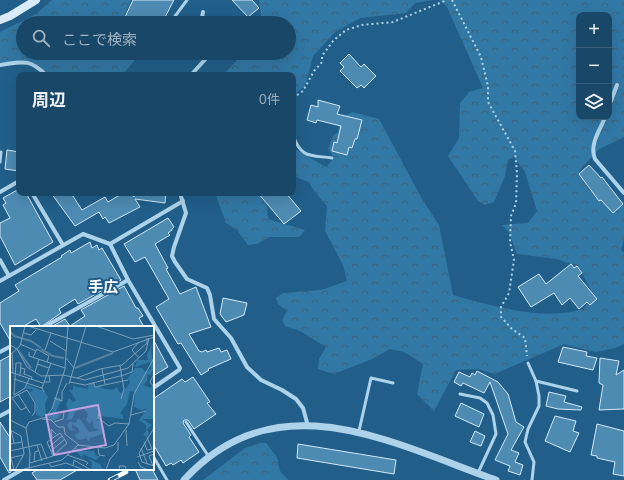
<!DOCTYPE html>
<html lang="ja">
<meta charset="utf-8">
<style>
body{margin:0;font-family:Inter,"Noto Sans JP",sans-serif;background:#224e6e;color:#f1f3f6}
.controls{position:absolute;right:12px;top:12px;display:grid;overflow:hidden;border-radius:8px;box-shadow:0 4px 16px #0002}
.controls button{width:36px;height:36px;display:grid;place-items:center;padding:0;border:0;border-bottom:1px solid #375f7c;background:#194768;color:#f1f3f6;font:20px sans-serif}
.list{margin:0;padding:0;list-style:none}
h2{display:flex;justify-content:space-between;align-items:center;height:52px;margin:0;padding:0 16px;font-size:17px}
h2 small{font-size:13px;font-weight:400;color:#9fb2c0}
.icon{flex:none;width:22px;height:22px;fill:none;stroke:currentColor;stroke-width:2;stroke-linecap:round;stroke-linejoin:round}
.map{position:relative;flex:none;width:624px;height:480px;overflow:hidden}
.search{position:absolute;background:#194768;box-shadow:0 4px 16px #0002;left:16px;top:16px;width:280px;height:44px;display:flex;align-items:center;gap:10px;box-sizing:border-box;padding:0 14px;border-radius:22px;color:#9fb2c0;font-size:15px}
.panel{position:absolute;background:#194768;box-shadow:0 4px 16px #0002;left:16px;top:72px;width:280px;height:124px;border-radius:8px}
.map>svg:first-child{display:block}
</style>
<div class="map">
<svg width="624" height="480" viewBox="0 0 624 480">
<defs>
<pattern id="forest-crowns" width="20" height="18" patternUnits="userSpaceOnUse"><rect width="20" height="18" fill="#3278a5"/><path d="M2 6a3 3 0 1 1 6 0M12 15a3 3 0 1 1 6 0" fill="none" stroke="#3f6278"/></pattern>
</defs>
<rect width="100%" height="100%" fill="#215f8a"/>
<g fill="url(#forest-crowns)" fill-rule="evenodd">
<path d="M52,0H131L124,16L126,23H23V53H141L122,75H49C30,56 25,61 0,62V32L36,14Z"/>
<path d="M259,0H433L415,3L406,13L360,18L335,32L313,56L305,86L293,95V75H223L244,53H289V23H262Z"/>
<path d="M440,0H624V137L599,149L579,171L588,189L613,210L624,205V239L621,250L624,253V344L615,348L596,352L564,344L495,374L478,369L456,370L434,411L417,394L423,364L404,352L390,349L372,359L334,374L318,369L319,359L326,347L300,331L285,326L282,320L287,311L277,303L276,298L283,293L321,290L347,281L343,265L325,231L327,206L314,191L309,182L293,176V148L326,167L334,158L328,149L333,136L338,132L339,119L352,112L379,119L422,199L439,225L453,295C484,304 531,317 563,313C570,313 577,310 584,309L593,294L579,267L557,259L517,254L509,232L502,225L528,223L537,211L525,172L514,157L508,160L505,176L494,202L485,205L478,201L448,156L459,138L460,103L469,92L483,88L447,7ZM579,15H609V117H579Z"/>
<path d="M215,193H258L267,206L268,219L305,230L299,237H269L257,244L248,245L237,230L226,223Z"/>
<path d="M260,443H266L277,457L280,471L288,480H203L245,448Z"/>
</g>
<g fill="#4e8bb3" stroke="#d2e9f8">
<path d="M133,0H174L162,23H155L145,17L142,23H137L125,17Z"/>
<path d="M232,0H252L259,8L248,17Z"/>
<path d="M349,54L361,67L364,64L376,76L364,88L361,85L357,88L340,71L344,67L340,63Z"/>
<path d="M318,100L340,106L337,114L362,120L357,139H355L352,148L349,147L347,155L332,151L334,142L337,143L341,126L317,120L316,123L307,120L311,105L318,107Z"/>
<path d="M7,150L19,152V171L5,169Z"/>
<path d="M589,165L601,178L602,177L623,204L613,213L601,200L599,201L579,174Z"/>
<path d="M19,189V193H26L53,242L15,265L0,236V223L10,218L3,205L6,203L3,198Z"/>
<path d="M51,193H71L82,210L105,197L108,202L123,193H131L134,197V193H166L165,203L135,199L140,207L109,223L105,217L103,219L99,212L75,226Z"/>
<path d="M258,193H286L301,211L284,224Z"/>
<path d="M168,218L174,227L172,229V230L168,233L170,235L155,244L168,268L166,269L180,294L196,287L211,327L189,334L199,351L202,352L206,350L207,352L219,348L221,352L227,350L231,359L208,369L209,370L201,375L181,343L178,344L156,307L169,299L145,257L135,262L124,244Z"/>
<path d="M90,242L92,248L97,245L99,250L102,248L121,280L78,304L75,299L59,309L61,313L41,327L36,319L22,327H11V342L0,323V303L19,291L15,285L62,257L61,256L70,250L71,253Z"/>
<path d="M571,264L574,268L577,266L582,273L578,276L597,299L590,305L587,302L579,309L570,298L562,305L554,293L531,307L518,287L539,274L546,284Z"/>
<path d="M124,286L136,308H138L143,316L139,318L144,327H51L65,319L70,326L85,316L81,310Z"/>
<path d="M223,298L247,303L244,315L226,322L220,314Z"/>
<path d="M153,339L168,367L153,376Z"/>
<path d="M563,347L587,352L586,356L597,358L593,370L558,362Z"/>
<path d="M11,355V396L0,402V361Z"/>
<path d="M600,358L619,361L616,375L624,370V409L599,410L603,385L599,383Z"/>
<path d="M477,371L498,382L508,394L516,422L524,427L511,450L519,453L515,462L523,465L520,475L508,471L510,466L495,460L508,434L490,382L484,393L463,383L461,386L454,382L459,372L470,377L472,373L475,375Z"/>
<path d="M193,377L210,402L207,403L216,414L194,429L188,420H184L183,423L191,435L189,437L199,452L183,463L181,460L173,465L171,463L166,466L153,444V399L182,379L185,382Z"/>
<path d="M549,392L566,396L564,402L582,407L581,410L558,409L546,406Z"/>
<path d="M461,403L484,414L479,427L455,416Z"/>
<path d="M555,416L576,421L573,431L579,433L570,452L545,441Z"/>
<path d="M0,422L11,439V472L9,473L0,457Z"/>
<path d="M597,424L624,431V476L613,474L615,462L597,458V456L591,455Z"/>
<path d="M475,431L485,436L481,446L470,442Z"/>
<path d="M298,444L396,460L394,474L297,458Z"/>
<path d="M38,469H79L60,480H37L32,473Z"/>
<path d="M135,469H152L158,480H140Z"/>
</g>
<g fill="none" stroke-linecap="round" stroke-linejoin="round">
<g stroke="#add3eb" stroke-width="2" stroke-dasharray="2 3" stroke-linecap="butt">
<path d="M452,0L481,57L488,86V102L515,151L517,173L516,203L511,216L510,242L514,260L509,293L501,307V317L512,329L525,338L527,356"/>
<path d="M293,98L303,91L314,71L322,62V56L333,41L346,30L362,25L393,22L447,0"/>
</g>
<g stroke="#add3eb" stroke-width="3">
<path d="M173,19L187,0"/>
<path d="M293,135C301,159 311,155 332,158"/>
<path d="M0,162L1,152"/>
<path d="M528,363L536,381L539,396V406L528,429L525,442L534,462L532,480"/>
<path d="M536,381L577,391"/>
<path d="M460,394L480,398L487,403L493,415L496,434L478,473"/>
<path d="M186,422L209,457"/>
<path d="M359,431L371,378L393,383"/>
<path d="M153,456L167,480"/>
</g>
<g stroke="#add3eb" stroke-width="4">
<path d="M201,23L203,12"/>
<path d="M0,65C22,62 29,58 46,75"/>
<path d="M191,75L211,53"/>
<path d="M609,106L617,85"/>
<path d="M605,117C600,131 589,144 595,159L624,193"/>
<path d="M0,192L19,181"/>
<path d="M32,193L63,245"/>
<path d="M180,193L186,213L174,247L172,256L175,262L187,279L207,288L210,295L214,319L231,338L247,367L261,380L282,390L296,399L303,408L308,426"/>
<path d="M110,244L183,201"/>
<path d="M0,260L9,276"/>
<path d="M0,281L83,234L110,244L128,280L180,368L179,370L153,388"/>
<path d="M44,327L128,280"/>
<path d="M0,352L11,346"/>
<path d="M0,416L11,410"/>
<path d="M4,480L23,469"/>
</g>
<path stroke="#add3eb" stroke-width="7" d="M184,480C276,379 392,443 496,480"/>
<path stroke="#d9ebf8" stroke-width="8" d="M0,20L10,16L36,0"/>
<g stroke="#fff" stroke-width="4.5">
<path id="rail" d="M110,480L126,472"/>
</g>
<use href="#rail" stroke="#215f8a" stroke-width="3" stroke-dasharray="9" stroke-linecap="butt"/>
</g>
<g text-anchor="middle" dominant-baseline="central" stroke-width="4" stroke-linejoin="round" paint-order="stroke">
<g font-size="15" font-weight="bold" fill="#fff" stroke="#215f8a">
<text x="103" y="286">手広</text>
</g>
</g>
<g transform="translate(10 326)">
<rect width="144" height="144" fill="#215f8a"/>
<path d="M143,17L141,24L144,43L140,49L137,48V55L133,59L141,62L142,59L144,61V93H132L142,99L137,103L139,108L137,111L133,109L136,105V99L129,94L137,83L131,84L124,81L125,66L120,65L117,78L110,87L113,89V93L91,90L87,94L92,96L95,107L80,112L79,116L76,112L69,114L64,109L70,106L67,101L62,98V103H66L61,105L57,100L59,96L66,97L67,93H70L79,106L90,104L84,102L82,94L80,98L76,94L78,88L73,82L65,86L62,93L57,94L59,87L56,78L59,72L63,76L66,74L59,64H63V60L78,63L79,58L83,57L84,61L90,60L91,62L103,64L107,61L109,66L112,67L120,57L118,52L125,42H132L136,46L141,43L140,36L125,41L127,34H138L137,29ZM17,59L34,65L38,71L35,78L36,89L31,91L26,89V77L20,67L23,63H16ZM47,66L52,67H47V71L52,73L46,85L50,90L44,95L33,93L42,86ZM66,121L70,125H84L86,130H90L86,134L73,128L72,132L67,126H61ZM77,132L90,138L93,144H81L82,136Z" fill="#3278a5"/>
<path fill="none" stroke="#57829f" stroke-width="2" d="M0,5L4,10L21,15L31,22M31,23L43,30L54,32M8,24L21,42M65,42L103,27"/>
<path fill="none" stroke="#7a9fb9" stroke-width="1" d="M18,0L103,26L144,11M86,0L123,13L144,9M14,7L21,9L26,4M40,15L56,25M10,18L26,25M0,19L7,23L17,41L31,50L53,49M35,24L41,7M19,26V30L55,42M2,27L3,47M0,29L10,20L15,0M23,31L27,23L39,30L37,36M56,32L64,42M129,32L122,24L129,16M27,38L39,42M110,40L114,63L111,73M11,42L15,43L14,48L22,51L21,54M92,43L95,58M0,46L33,57M25,46L29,33M144,48L140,56L144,61M53,49L67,52L90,43L112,39L137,17V12M10,50L11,37H6L4,69L15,62L19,53M67,52L75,54L118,42L136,25L139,12M4,53L32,62L34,66M34,56H40L39,50M60,56L75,59L114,49L122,46L123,38M83,56L85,61L118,54M59,58L76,0M32,62L41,37M8,68L20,87M44,72L52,75V66L57,57M17,81L11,84L2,72L17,64L25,77V86L22,90M89,86L88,92L99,100L105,97L119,98M121,89L136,85M32,93L41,94L48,101H54L55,108L69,119M0,94L16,102M44,96L53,93L54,86M144,102L129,127L132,136L144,140M0,104L11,110L14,128L5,144M1,104L4,117M116,104L117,120M42,112L41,103L46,108M134,116L137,124L142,123L137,111M0,118L12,116M27,119L32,135M39,121L52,110M88,121L89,129L95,130M131,122L137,137M0,125L31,118L37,133M41,125L55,113M57,129L75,135L78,137L76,139M127,131L144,125M0,132L13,129M1,132L4,144M24,136L25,126L28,125M128,136L131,141L139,144M20,137L43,130L57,117L50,107L37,116L43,130M39,137L41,141L56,137L74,144M63,139L64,134L81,144M143,140L139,130L144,128M10,144L52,134L68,119L95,122L104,119L119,98L124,68L144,32M19,144L20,128L16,102L19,96L36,91L42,83L55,43L58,0M96,144L100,133L108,124V116M110,144L109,140H115L116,144"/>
<path fill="#c4a0e2" fill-opacity="0.15" stroke="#c4a0e2" stroke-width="2" d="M88,79L96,119L44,129L36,89Z"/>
<rect width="144" height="144" fill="none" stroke="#fff" stroke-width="2"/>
</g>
</svg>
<div class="controls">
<button>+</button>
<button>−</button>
<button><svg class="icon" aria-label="layers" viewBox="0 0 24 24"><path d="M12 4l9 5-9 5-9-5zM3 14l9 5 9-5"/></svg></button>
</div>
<div class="search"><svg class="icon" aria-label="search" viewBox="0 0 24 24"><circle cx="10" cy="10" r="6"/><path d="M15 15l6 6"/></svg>ここで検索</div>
<section class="panel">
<h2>周辺<small>0件</small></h2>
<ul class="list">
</ul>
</section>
</div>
